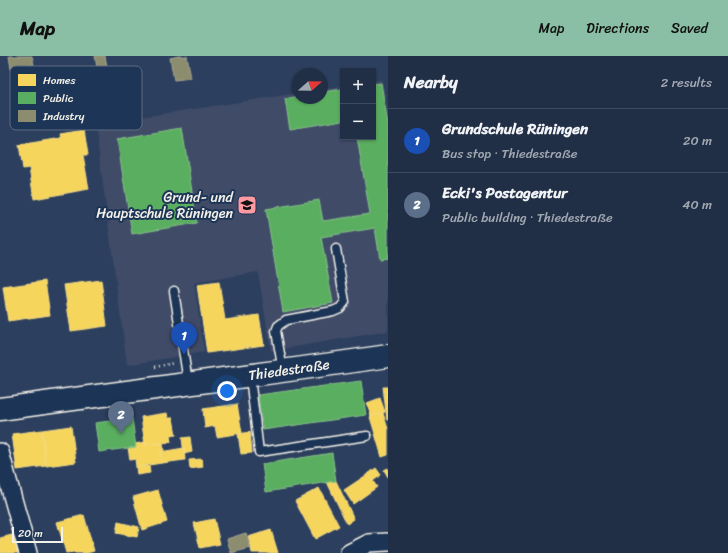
<!DOCTYPE html>
<meta charset="utf-8">
<style>
body{margin:0;font-family:Sriracha,sans-serif;background:#29374d;color:#f1f3f6}
.controls{position:absolute;right:12px;top:12px;display:grid;overflow:hidden;border-radius:0px;box-shadow:0 1px 3px #0004}
.controls button{width:36px;height:36px;display:grid;place-items:center;padding:0;border:0;border-bottom:1px solid #3e4a5f;background:#212f46;color:#f1f3f6;font:20px sans-serif}
.compass{position:absolute;left:292px;top:12px;width:36px;height:36px;border-radius:50%;background:#212f46;box-shadow:0 1px 3px #0004;rotate:70deg}
.scale{position:absolute;left:12px;bottom:10px;width:51px;box-sizing:border-box;padding-left:4px;border:2px solid #f4f1e8;border-top:0;font-size:11px;line-height:14px;white-space:nowrap;color:#f4f1e8;-webkit-text-stroke:3px #1d3557;paint-order:stroke}
.you{position:absolute;left:227px;top:335px;width:14px;height:14px;margin:-10px;border:3px solid #fff;border-radius:50%;background:#1a73e8;box-shadow:0 0 0 6px #1a73e833}
.badge{display:grid;place-items:center;width:26px;height:26px;border-radius:50%;background:#8abfa5;color:#fff;font-size:13px;font-weight:700}
.pin{position:absolute;translate:-50% -33px;filter:drop-shadow(0 1px 2px #0008)}
.pin::after{content:'';position:absolute;top:21px;width:14px;height:12px;background:inherit;clip-path:polygon(0 0,100% 0,50% 100%)}
.list{margin:0;padding:0;list-style:none}
h2{display:flex;justify-content:space-between;align-items:center;height:52px;margin:0;padding:0 16px;font-size:17px}
h2 small{font-size:13px;font-weight:400;color:#a2a9b3}
.list li{display:grid;grid-template-columns:26px 1fr auto;gap:12px;align-items:center;box-sizing:border-box;height:64px;padding:0 16px;border-top:1px solid #3e4a5f}
.list b{display:block;font-size:15px;white-space:nowrap}
.list p{margin:0;font-size:13px;white-space:nowrap;color:#a2a9b3}
.list em{font-size:13px;font-style:normal;color:#a2a9b3}
.map{position:relative;flex:none;width:388px;height:497px;overflow:hidden}
header{display:flex;align-items:center;gap:24px;box-sizing:border-box;height:56px;padding:0 20px;background:#8abfa5;color:#111}
header strong{font-size:19px}
nav{display:flex;gap:22px;margin-inline-start:auto;font-size:14px}
main{display:flex}
aside{flex:1;background:#212f46}
.map>svg:first-child{display:block}
</style>
<header>
<strong>Map</strong>
<nav><a>Map</a><a>Directions</a><a>Saved</a></nav>
</header>
<main>
<div class="map">
<svg width="388" height="497" viewBox="0 0 388 497">
<rect width="100%" height="100%" fill="#2c3f5e"/>
<filter id="ink" filterUnits="userSpaceOnUse"><feTurbulence type="fractalNoise" baseFrequency=".025" numOctaves="2"/><feDisplacementMap in="SourceGraphic" scale="8" xChannelSelector="R" yChannelSelector="G"/><feConvolveMatrix kernelMatrix="1 2 1 2 8 2 1 2 1" color-interpolation-filters="sRGB"/></filter>
<g filter="url(#ink)">
<path fill="#3f4b67" d="M382,24L388,56V275L271,295L258,216L194,227L204,296L127,309L95,68L298,37V42H322V33L343,30V81H373V25Z"/>
<g fill="#f6d55c" stroke="#f5dd86">
<path d="M84,74L88,99H83L89,133L34,143L29,112L23,113L19,89L61,82L60,78Z"/>
<path d="M101,224L107,270L71,275L64,229Z"/>
<path d="M45,225L50,259L8,265L3,231Z"/>
<path d="M219,226L225,264L259,259L264,289L207,297L197,229Z"/>
<path d="M383,331H388V364H387Z"/>
<path d="M380,342L385,356L371,361L367,347Z"/>
<path d="M237,348L242,377L217,381L215,370L205,372L203,353Z"/>
<path d="M167,357L168,362H173L176,379L170,380L171,386L145,389L141,361Z"/>
<path d="M383,357L388,373V399L382,401L370,361Z"/>
<path d="M71,370L76,406L46,410L42,374Z"/>
<path d="M42,374L46,410L17,414L12,378Z"/>
<path d="M250,376L252,397L241,398L238,378Z"/>
<path d="M190,381L192,396L184,398L182,382Z"/>
<path d="M145,386V389L163,387L164,395L160,396L162,407L136,411L135,403L130,404L128,392L136,391L135,388Z"/>
<path d="M184,392L185,404L162,407L160,396Z"/>
<path d="M202,403L203,411L190,413L189,404Z"/>
<path d="M149,410L150,417L137,419L136,411Z"/>
<path d="M376,412L381,419L373,425L368,418Z"/>
<path d="M388,412V421L384,414Z"/>
<path d="M368,418L377,431L353,448L344,434Z"/>
<path d="M336,425L354,463L347,468L327,426Z"/>
<path d="M319,432L339,470L315,483L295,445Z"/>
<path d="M158,434L167,466L142,474L133,441Z"/>
<path d="M84,459L94,495L87,497H75L74,496L66,497L57,466Z"/>
<path d="M214,463L220,488L200,492L194,467Z"/>
<path d="M118,466L139,471L137,481L116,477Z"/>
<path d="M271,474L278,497H252L248,481Z"/>
<path d="M16,478L21,497H0V482Z"/>
</g>
<g fill="#5aae61" stroke="#88c28a">
<path d="M381,27L388,69V202L380,203L375,172L321,181L333,247L283,256L266,153L319,144L323,165L370,158L357,81H373V28Z"/>
<path d="M343,33V64L290,73L285,43L298,40V42H322V36Z"/>
<path d="M182,72L197,167L132,178L117,83Z"/>
<path d="M361,325L366,359L263,374L258,339Z"/>
<path d="M132,362L136,391L99,396L95,367Z"/>
<path d="M332,397L336,425L266,436L262,408Z"/>
</g>
<g fill="#8c8c6e" stroke="#abaa93">
<path d="M9,0H32L34,9L11,13Z"/>
<path d="M95,0H105L109,22L99,24Z"/>
<path d="M179,0H187L191,22L174,24L170,2Z"/>
<path d="M246,477L251,492L231,497L227,483Z"/>
</g>
<g fill="none" stroke-linecap="round" stroke-linejoin="round">
<g stroke="#f4f1e8" stroke-width="11">
<g id="lane">
<path d="M174,235L188,326"/>
<path d="M283,315L276,275L278,270L286,264L333,255L340,252L345,246L336,193"/>
<path d="M250,321L259,396L367,380"/>
</g>
</g>
<g stroke="#f4f1e8" stroke-width="20">
<g id="street">
<path d="M0,396L28,497"/>
<path d="M349,497L369,487L388,486"/>
</g>
</g>
<g stroke="#f4f1e8" stroke-width="25">
<path id="secondary" d="M0,353C129,335 259,319 388,300"/>
</g>
<path stroke="#f4f1e8" stroke-width="2.5" stroke-dasharray="1 3" stroke-linecap="butt" d="M155,311L174,307"/>
<use href="#lane" stroke="#1d3557" stroke-width="8"/>
<use href="#street" stroke="#1d3557" stroke-width="17"/>
<use href="#secondary" stroke="#1d3557" stroke-width="22"/>
</g>
</g>
<defs>
<g id="school-square" transform="scale(1)"><rect x="-9" y="-9" width="18" height="18" rx="4" fill="#ff9aa2" stroke="#1d3557"/><path d="M0-5L7-2L0 1L-7-2ZM-4 1L0 2.5L4 1V4Q0 6-4 4Z" fill="#111"/></g>
</defs>
<g fill-rule="evenodd">
<use href="#school-square" x="247" y="149"/>
</g>
<g text-anchor="middle" dominant-baseline="central" stroke-width="4" stroke-linejoin="round" paint-order="stroke">
<g font-size="14" fill="#f4f1e8" stroke="#1d3557" text-anchor="end">
<text x="233" y="141">Grund- und<tspan x="233" dy="16">Hauptschule Rüningen</tspan></text>
</g>
<g font-size="14" fill="#f4f1e8" stroke="#1d3557">
<text transform="translate(289 314) rotate(-8)">Thiedestraße</text>
</g>
</g>
<rect x="10" y="10" width="132" height="64" rx="6" fill="#1d3557" stroke="#5e6d82" stroke-width="1"/>
<rect x="18" y="18" width="18" height="12" fill="#f6d55c"/>
<rect x="18" y="36" width="18" height="12" fill="#5aae61"/>
<rect x="18" y="54" width="18" height="12" fill="#8c8c6e"/>
<g font-size="11" fill="#f4f1e8">
<text x="43" y="28">Homes</text>
<text x="43" y="46">Public</text>
<text x="43" y="64">Industry</text>
</g>
</svg>
<div class="controls">
<button>+</button>
<button>−</button>
</div>
<svg class="compass" viewBox="-18 -18 36 36"><path d="M0-13l5 13h-10z" fill="#e53935"/><path d="M0 13l5-13h-10z" fill="#a2a9b3"/></svg>
<div class="scale">20 m</div>
<div class="you"></div>
<div class="pin badge" style="left:184px;top:299px;background:#1a4fb4">1</div>
<div class="pin badge" style="left:121px;top:378px;background:#5c6f8a">2</div>
</div>
<aside>
<h2>Nearby<small>2 results</small></h2>
<ul class="list">
<li><span class="badge" style="background:#1a4fb4">1</span><div><b>Grundschule Rüningen</b><p>Bus stop · Thiedestraße</p></div><em>20 m</em></li>
<li><span class="badge" style="background:#5c6f8a">2</span><div><b>Ecki's Postagentur</b><p>Public building · Thiedestraße</p></div><em>40 m</em></li>
</ul>
</aside>
</main>
